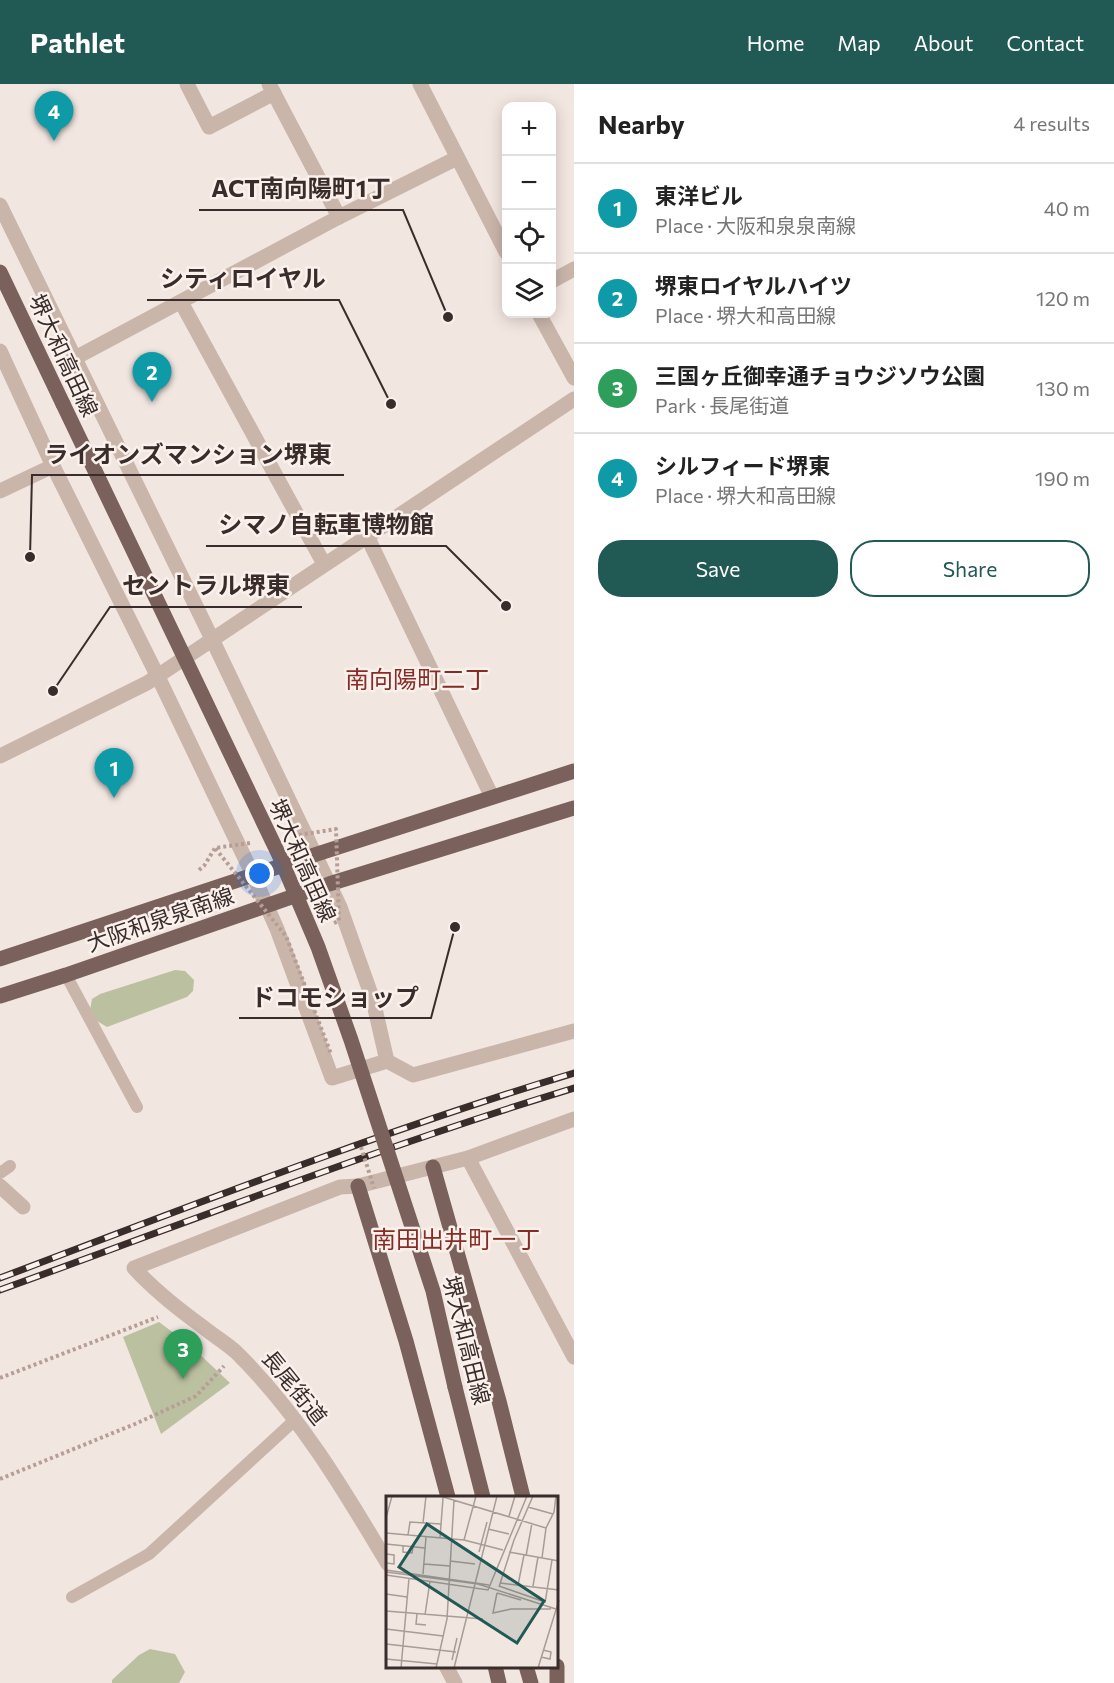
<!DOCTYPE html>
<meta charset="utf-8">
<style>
body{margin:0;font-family:Commissioner,"Noto Sans JP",sans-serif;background:#f6f6f6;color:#222}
.controls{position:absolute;right:18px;top:18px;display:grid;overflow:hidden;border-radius:12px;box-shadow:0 3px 15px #0003}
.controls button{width:54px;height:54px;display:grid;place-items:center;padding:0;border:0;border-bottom:2px solid #e0e0e0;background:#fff;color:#222;font:30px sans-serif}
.you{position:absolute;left:260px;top:790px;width:21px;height:21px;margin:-15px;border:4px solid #fff;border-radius:50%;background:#1a73e8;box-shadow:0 0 0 9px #1a73e833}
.badge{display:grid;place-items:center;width:39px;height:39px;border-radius:50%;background:#215954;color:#fff;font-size:20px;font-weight:700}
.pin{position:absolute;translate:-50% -50px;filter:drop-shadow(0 2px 3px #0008)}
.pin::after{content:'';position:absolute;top:32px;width:21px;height:18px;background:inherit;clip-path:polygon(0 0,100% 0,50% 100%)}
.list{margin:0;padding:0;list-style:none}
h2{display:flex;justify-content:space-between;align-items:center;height:78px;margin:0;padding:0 24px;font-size:26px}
h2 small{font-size:20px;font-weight:400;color:#767676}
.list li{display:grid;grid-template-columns:39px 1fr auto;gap:18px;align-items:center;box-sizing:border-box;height:90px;padding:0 24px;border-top:2px solid #e0e0e0}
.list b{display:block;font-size:22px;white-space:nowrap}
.list p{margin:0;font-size:20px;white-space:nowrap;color:#767676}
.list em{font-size:20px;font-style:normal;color:#767676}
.actions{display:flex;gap:12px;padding:18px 24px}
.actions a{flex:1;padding:14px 0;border:2px solid #215954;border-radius:24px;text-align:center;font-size:21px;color:#215954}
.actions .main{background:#215954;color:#fff}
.icon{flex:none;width:33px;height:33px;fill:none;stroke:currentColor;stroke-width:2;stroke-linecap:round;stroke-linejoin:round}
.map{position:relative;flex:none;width:574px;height:1599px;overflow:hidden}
header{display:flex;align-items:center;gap:36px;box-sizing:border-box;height:84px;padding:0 30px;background:#215954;color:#fff}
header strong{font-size:28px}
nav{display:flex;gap:33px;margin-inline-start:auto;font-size:21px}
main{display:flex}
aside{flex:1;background:#fff}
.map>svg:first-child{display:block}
</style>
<header>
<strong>Pathlet</strong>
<nav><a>Home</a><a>Map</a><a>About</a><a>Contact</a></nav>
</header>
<main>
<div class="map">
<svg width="574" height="1599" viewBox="0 0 574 1599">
<rect width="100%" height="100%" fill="#f2e6e0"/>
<g fill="#bbc1a0">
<path d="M175,886L185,887L194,896L193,907L187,913L107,943L97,937L90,926L92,915L100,910Z"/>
<path d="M159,1238L191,1262L230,1299L161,1350L123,1253Z"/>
<path d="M150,1565L175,1570L185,1588L179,1599H112V1596L139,1571Z"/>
</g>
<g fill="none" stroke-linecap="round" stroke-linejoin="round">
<g stroke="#b69e96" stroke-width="4" stroke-dasharray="3 3" stroke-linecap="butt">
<path d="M199,786L204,782L215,764"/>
<path d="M0,1294L158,1233"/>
<path d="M0,1395L135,1340L196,1312L224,1282"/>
</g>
<g stroke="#cab5ab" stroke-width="12">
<path d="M66,891L137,1023"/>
<path d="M0,1089L10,1082"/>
<path d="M72,1513L149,1470L296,1335"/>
</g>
<g stroke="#cab5ab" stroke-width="15">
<path d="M187,0L209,43L274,9"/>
<path d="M269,0L339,133"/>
<path d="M420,0L506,168"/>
<path d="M0,121L212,555L340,823L373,916L387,977"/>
<path d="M552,197L574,185"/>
<path d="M181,218L324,480"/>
<path d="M539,230L574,294"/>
<path d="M0,267L53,382L163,603L253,791L277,845L332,994L387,977L413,991L574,947"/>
<path d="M75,274L339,133L457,74"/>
<path d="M0,407L53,382"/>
<path d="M367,452L492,713"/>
<path d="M0,672L147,599L574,315"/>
<path d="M468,1074L574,1273"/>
<path d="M0,1102L23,1123"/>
<path d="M388,1480C344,1406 299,1330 236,1268C226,1259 214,1252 203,1243C178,1225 155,1207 134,1184L340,1103L358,1102L468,1074L574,1035"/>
<path d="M446,1582L455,1599"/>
</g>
<g stroke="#7a615c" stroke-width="15">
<path d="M0,188L63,320"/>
<path d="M0,875L314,771L574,687"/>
<path d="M0,912L66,891L329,800L574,724"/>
<path d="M433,1083L499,1317L523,1413"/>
<path d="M358,1102L406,1257L448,1413"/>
<path d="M455,1303L483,1413"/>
<path d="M495,1582L499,1599"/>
<path d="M526,1582L531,1599"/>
<path d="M557,1599V1582"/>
</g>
<g stroke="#392c2a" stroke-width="7">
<g id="rail">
<path d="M0,1194C191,1122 379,1048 574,989"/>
<path d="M0,1206C191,1137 380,1063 574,1004"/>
</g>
</g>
<use href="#rail" stroke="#faf1ec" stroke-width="4.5" stroke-dasharray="14" stroke-linecap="butt"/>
<g stroke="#b69e96" stroke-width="4" stroke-dasharray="3 3" stroke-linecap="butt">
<path d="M293,752L336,745L339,837L334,839"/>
<path d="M250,759L215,764L286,852L331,970"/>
<path d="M361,1063L374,1104"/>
</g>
<path stroke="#7a615c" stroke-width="15" d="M63,320L279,771L318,863L351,956L433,1207L455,1303"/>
</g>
<g text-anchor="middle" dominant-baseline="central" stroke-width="5" stroke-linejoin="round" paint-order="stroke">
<g font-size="22" fill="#392c2a" stroke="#faf1ec">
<text transform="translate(64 271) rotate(65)">堺大和高田線</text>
<text transform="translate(303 776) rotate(66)">堺大和高田線</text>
<text transform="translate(160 835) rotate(-19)">大阪和泉泉南線</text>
<text transform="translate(467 1256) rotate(76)">堺大和高田線</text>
<text transform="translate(295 1303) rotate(51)">長尾街道</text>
</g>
<g font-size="24" fill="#852d26" stroke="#faf1ec">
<text x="417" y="594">南向陽町二丁</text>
<text x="456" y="1154">南田出井町一丁</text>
</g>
</g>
<g transform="translate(386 1412)">
<rect width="172" height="172" fill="#f2e6e0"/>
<path fill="none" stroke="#a89c97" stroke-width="1.5" d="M54,0L160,32L156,62M142,11L167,18M123,20L129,0M0,22L6,0M37,27L40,0M160,32L168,16L170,0M102,33L123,38M0,37L78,44L117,54M22,39L24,26L55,28M54,42L57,2M78,44L90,0M0,48L39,52M17,50V56L26,57L27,51M93,56L101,26M123,56L173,65M0,58L8,59V68L0,67M140,60L146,27M64,65L89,68M38,68L64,70M0,74L103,89M0,76L92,88L173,114M37,78L40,41M0,79L102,94L141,0M114,87L173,94M132,89L138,59M113,90L156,105M147,90L152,61M113,91L128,44L147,0M111,97L107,117L125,113H165M111,97L135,104M0,98L21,101M159,107L166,64M0,115L97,123M31,118L30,128L40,129M39,119L44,85M0,133L57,140M0,148L70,156M155,161L164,163L165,156L157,154M0,163L51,168M66,164L71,142M15,172L23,82M50,172L61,123L68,4M68,172L111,0M152,172L173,104"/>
<path fill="#215954" fill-opacity="0.15" stroke="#215954" stroke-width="3" d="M41,28L158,105L131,147L13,71Z"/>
<rect width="172" height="172" fill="none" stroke="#392c2a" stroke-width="3"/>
</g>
<path fill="none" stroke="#392c2a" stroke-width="2" d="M448 233L403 126H199M391 320L339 216H147M30 473L32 391H344M506 522L446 462H206M53 607L110 523H302M455 843L431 934H239"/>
<g fill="#392c2a" stroke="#faf1ec" stroke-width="2">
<circle cx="448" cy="233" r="6"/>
<circle cx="391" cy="320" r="6"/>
<circle cx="30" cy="473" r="6"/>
<circle cx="506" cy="522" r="6"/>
<circle cx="53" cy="607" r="6"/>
<circle cx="455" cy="843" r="6"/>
</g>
<g font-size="24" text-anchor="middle" font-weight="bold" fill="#392c2a" stroke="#faf1ec" stroke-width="5" stroke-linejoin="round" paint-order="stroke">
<text x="301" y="113">ACT南向陽町1丁</text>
<text x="243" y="203">シティロイヤル</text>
<text x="188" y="379">ライオンズマンション堺東</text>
<text x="326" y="449">シマノ自転車博物館</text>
<text x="206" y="510">セントラル堺東</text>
<text x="335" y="922">ドコモショップ</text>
</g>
</svg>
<div class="controls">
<button>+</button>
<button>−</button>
<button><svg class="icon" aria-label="locate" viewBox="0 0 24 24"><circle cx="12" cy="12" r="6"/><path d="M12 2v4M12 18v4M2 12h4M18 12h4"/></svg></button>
<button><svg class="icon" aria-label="layers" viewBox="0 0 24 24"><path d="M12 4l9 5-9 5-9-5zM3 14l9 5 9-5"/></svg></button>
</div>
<div class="you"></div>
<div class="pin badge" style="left:114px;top:714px;background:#0f9aa8">1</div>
<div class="pin badge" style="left:152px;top:318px;background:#0f9aa8">2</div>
<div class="pin badge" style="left:183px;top:1295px;background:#2e9e5b">3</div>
<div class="pin badge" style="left:54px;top:57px;background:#0f9aa8">4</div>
</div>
<aside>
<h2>Nearby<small>4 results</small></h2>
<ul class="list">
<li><span class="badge" style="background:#0f9aa8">1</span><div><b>東洋ビル</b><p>Place · 大阪和泉泉南線</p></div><em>40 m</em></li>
<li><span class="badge" style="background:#0f9aa8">2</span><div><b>堺東ロイヤルハイツ</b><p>Place · 堺大和高田線</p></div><em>120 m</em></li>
<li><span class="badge" style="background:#2e9e5b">3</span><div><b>三国ヶ丘御幸通チョウジソウ公園</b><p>Park · 長尾街道</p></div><em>130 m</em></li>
<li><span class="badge" style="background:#0f9aa8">4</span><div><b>シルフィード堺東</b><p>Place · 堺大和高田線</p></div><em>190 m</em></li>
</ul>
<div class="actions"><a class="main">Save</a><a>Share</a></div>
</aside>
</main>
